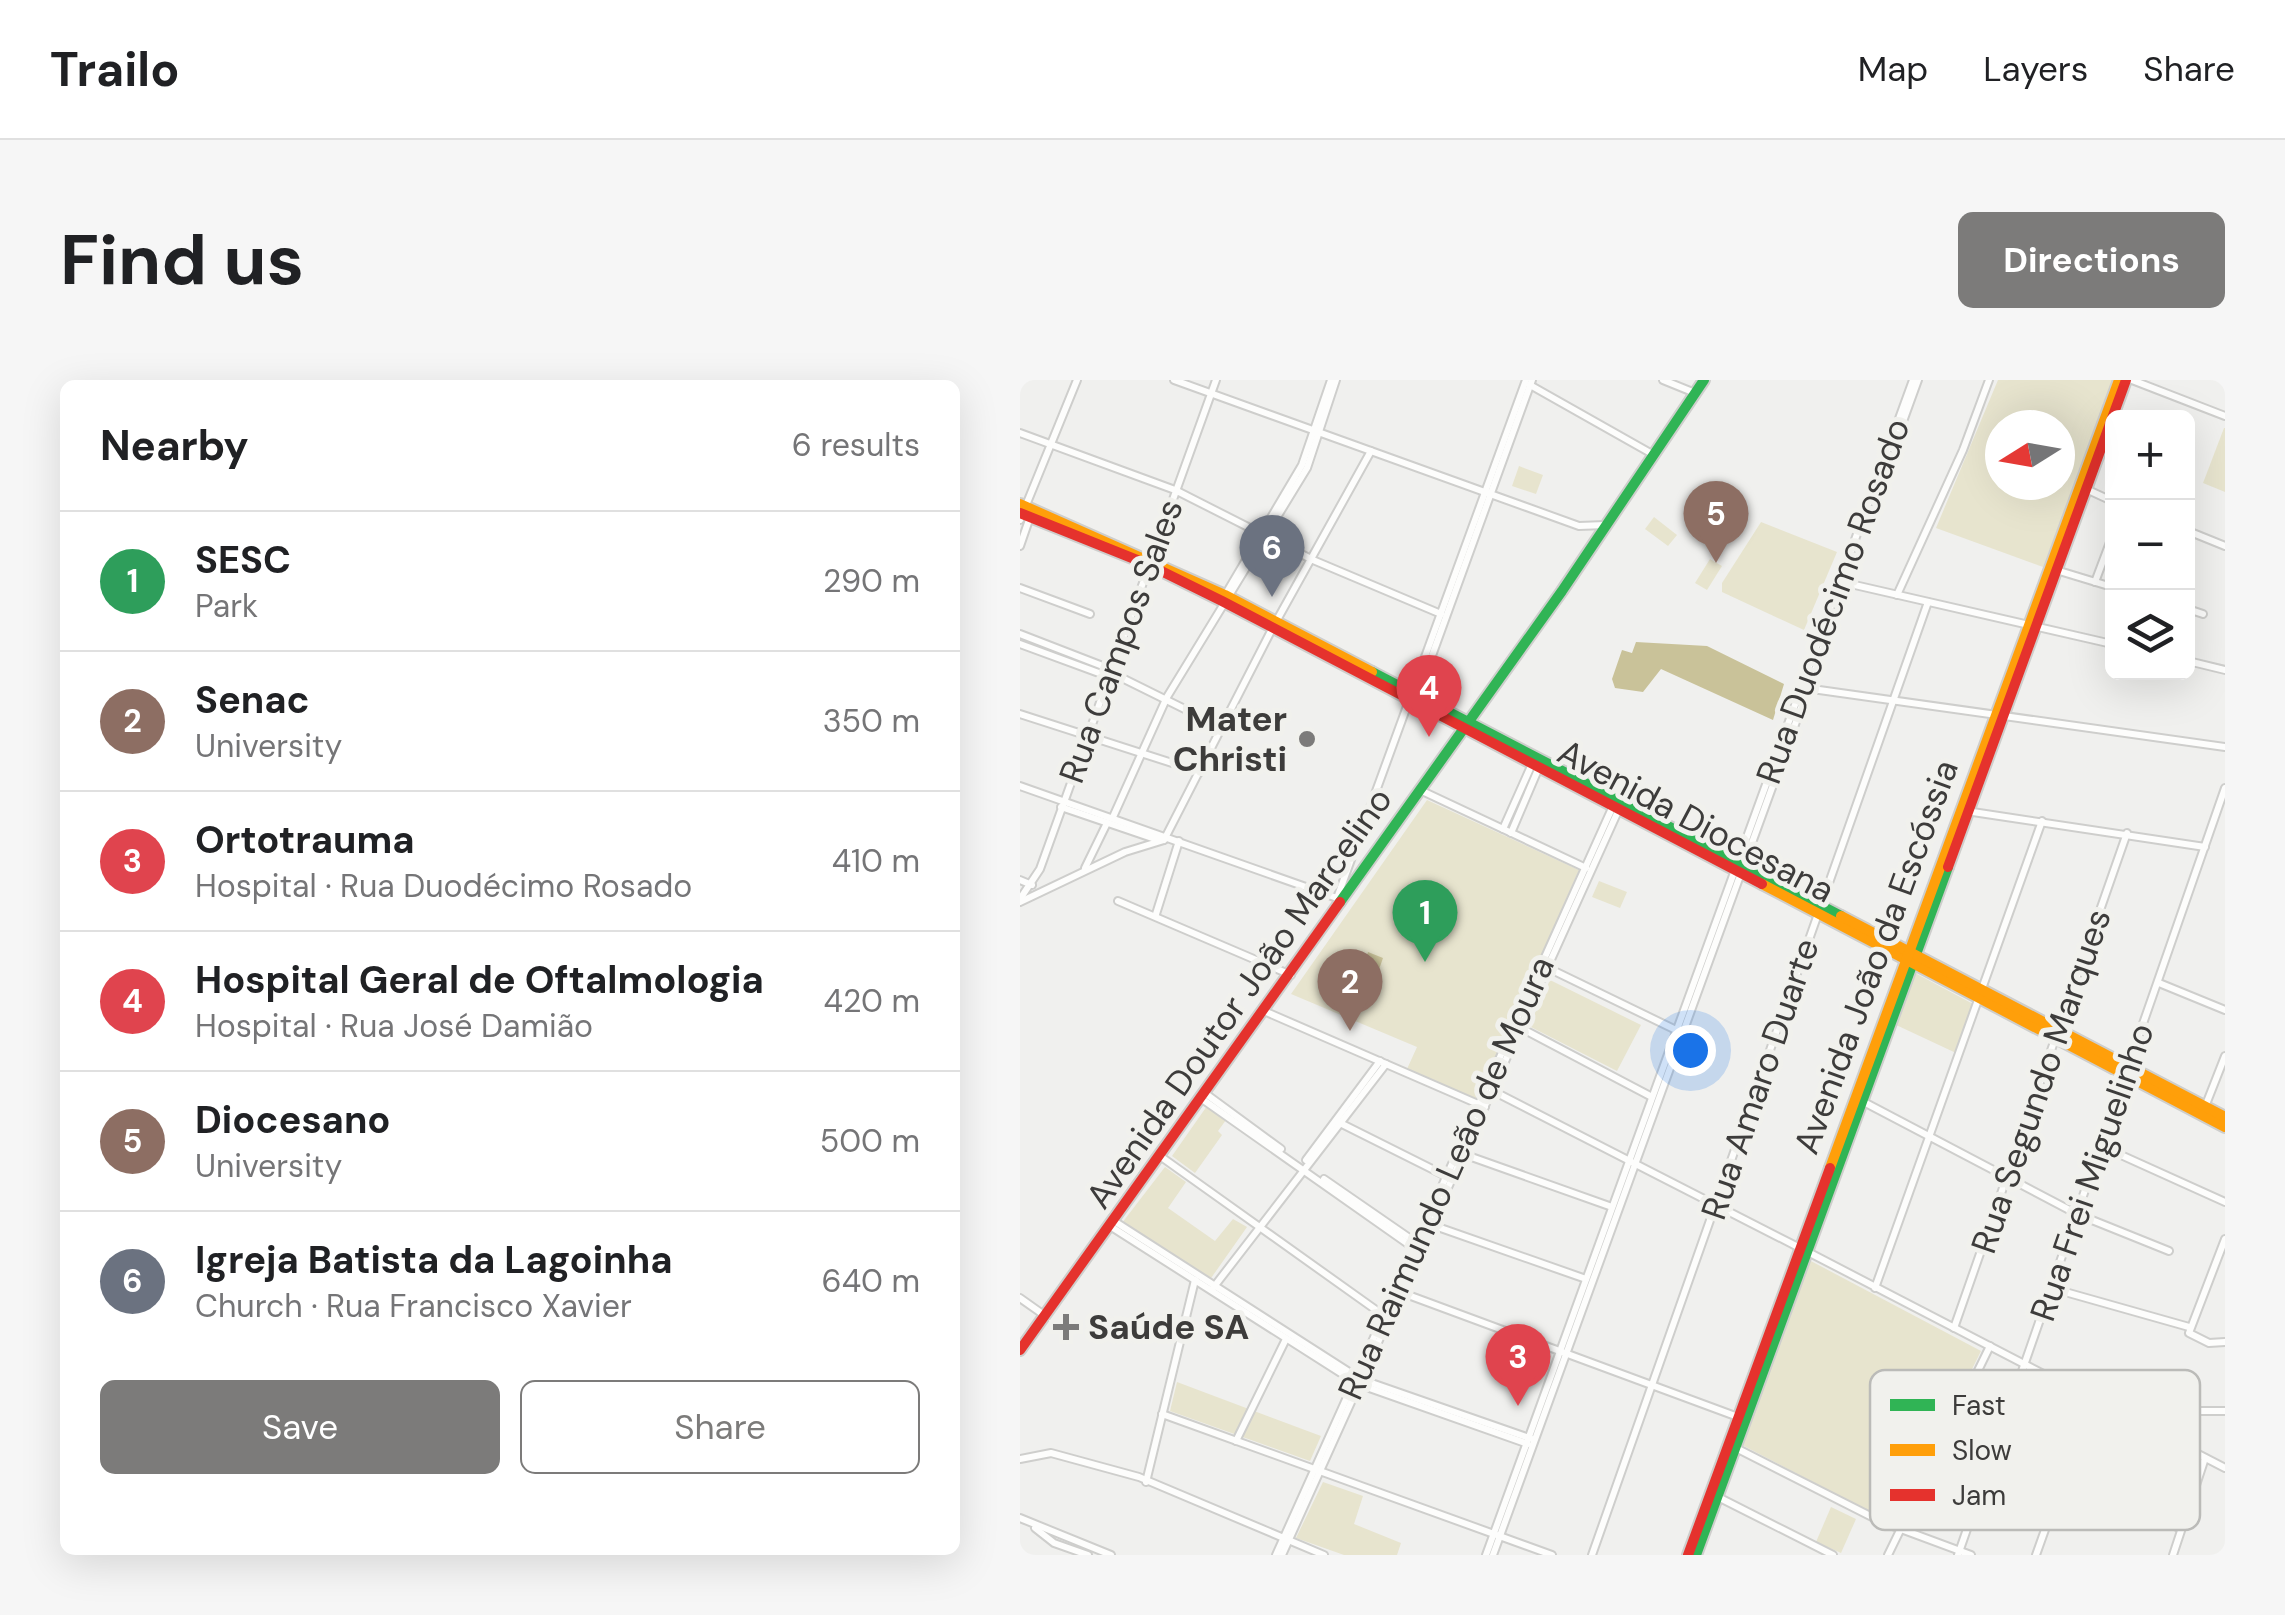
<!DOCTYPE html>
<meta charset="utf-8">
<style>
body{margin:0;font-family:"DM Sans",sans-serif;background:#f6f6f6;color:#202124}
.controls{position:absolute;right:30px;top:30px;display:grid;overflow:hidden;border-radius:15px;box-shadow:0 10px 40px #0002}
.controls button{width:90px;height:90px;display:grid;place-items:center;padding:0;border:0;border-bottom:2px solid #e0e0e0;background:#fff;color:#202124;font:50px sans-serif}
.compass{position:absolute;left:965px;top:30px;width:90px;height:90px;border-radius:50%;background:#fff;box-shadow:0 10px 40px #0002;rotate:259deg}
.you{position:absolute;left:670px;top:670px;width:35px;height:35px;margin:-25px;border:8px solid #fff;border-radius:50%;background:#1a73e8;box-shadow:0 0 0 15px #1a73e833}
.badge{display:grid;place-items:center;width:65px;height:65px;border-radius:50%;background:#7c7b7a;color:#fff;font-size:32px;font-weight:700}
.pin{position:absolute;translate:-50% -82px;filter:drop-shadow(0 2px 5px #0008)}
.pin::after{content:'';position:absolute;top:52px;width:35px;height:30px;background:inherit;clip-path:polygon(0 0,100% 0,50% 100%)}
.list{margin:0;padding:0;list-style:none}
h2{display:flex;justify-content:space-between;align-items:center;height:130px;margin:0;padding:0 40px;font-size:42px}
h2 small{font-size:32px;font-weight:400;color:#757577}
.list li{display:grid;grid-template-columns:65px 1fr auto;gap:30px;align-items:center;box-sizing:border-box;height:140px;padding:0 40px;border-top:2px solid #e0e0e0}
.list b{display:block;font-size:38px;white-space:nowrap}
.list p{margin:0;font-size:32px;white-space:nowrap;color:#757577}
.list em{font-size:32px;font-style:normal;color:#757577}
.actions{display:flex;gap:20px;padding:30px 40px}
.actions a{flex:1;padding:22px 0;border:2px solid #7c7b7a;border-radius:15px;text-align:center;font-size:35px;color:#7c7b7a}
.actions .main{background:#7c7b7a;color:#fff}
.icon{flex:none;width:55px;height:55px;fill:none;stroke:currentColor;stroke-width:2;stroke-linecap:round;stroke-linejoin:round}
.map{position:relative;flex:none;width:1205px;height:1175px;overflow:hidden;border-radius:15px}
header{display:flex;align-items:center;gap:60px;box-sizing:border-box;height:140px;padding:0 50px;background:#fff;border-bottom:2px solid #e0e0e0}
header strong{font-size:48px}
nav{display:flex;gap:55px;margin-inline-start:auto;font-size:35px}
.intro{display:flex;align-items:center;justify-content:space-between;box-sizing:border-box;height:240px;padding:0 60px}
h1{margin:0;font-size:70px}
.button{padding:25px 45px;border-radius:15px;background:#7c7b7a;color:#fff;font-size:35px;font-weight:700}
main{display:flex;gap:60px;padding:0 60px}
aside{flex:1;background:#fff;border-radius:15px;box-shadow:0 10px 40px #0002}
.map>svg:first-child{display:block}
</style>
<header>
<strong>Trailo</strong>
<nav><a>Map</a><a>Layers</a><a>Share</a></nav>
</header>
<div class="intro"><h1>Find us</h1><a class="button">Directions</a></div>
<main>
<aside>
<h2>Nearby<small>6 results</small></h2>
<ul class="list">
<li><span class="badge" style="background:#2e9e5b">1</span><div><b>SESC</b><p>Park</p></div><em>290 m</em></li>
<li><span class="badge" style="background:#8d6e63">2</span><div><b>Senac</b><p>University</p></div><em>350 m</em></li>
<li><span class="badge" style="background:#e0444e">3</span><div><b>Ortotrauma</b><p>Hospital · Rua Duodécimo Rosado</p></div><em>410 m</em></li>
<li><span class="badge" style="background:#e0444e">4</span><div><b>Hospital Geral de Oftalmologia</b><p>Hospital · Rua José Damião</p></div><em>420 m</em></li>
<li><span class="badge" style="background:#8d6e63">5</span><div><b>Diocesano</b><p>University</p></div><em>500 m</em></li>
<li><span class="badge" style="background:#6b7280">6</span><div><b>Igreja Batista da Lagoinha</b><p>Church · Rua Francisco Xavier</p></div><em>640 m</em></li>
</ul>
<div class="actions"><a class="main">Save</a><a>Share</a></div>
</aside>
<div class="map">
<svg width="1205" height="1175" viewBox="0 0 1205 1175">
<rect width="100%" height="100%" fill="#f0f0ee"/>
<g fill="#e7e4ce" fill-rule="evenodd">
<path d="M978,0H1095L1023,187L916,148ZM980,45H1040V105H980Z"/>
<path d="M1204,48H1205V112L1183,103Z"/>
<path d="M499,86L523,95L516,114L492,106Z"/>
<path d="M634,137L657,155L648,166L625,149Z"/>
<path d="M741,142L817,172L784,250L702,212V203Z"/>
<path d="M690,179L702,186L687,210L675,203Z"/>
<path d="M407,420L559,490L457,721L387,689L397,667L271,614Z"/>
<path d="M579,501L607,512L600,528L572,517Z"/>
<path d="M895,593L955,625L936,673L874,644Z"/>
<path d="M530,600L621,645L597,691L509,646Z"/>
<path d="M187,726L206,740L198,751L202,755L175,793L152,776Z"/>
<path d="M145,787L166,802L148,828L195,861L213,839L227,847L189,901L102,843Z"/>
<path d="M789,880L961,971L875,1145L722,1065Z"/>
<path d="M157,1002L301,1056L290,1081L150,1031Z"/>
<path d="M303,1102L343,1116L334,1144L381,1163L377,1175H324L276,1158Z"/>
<path d="M811,1127L836,1139L821,1173L796,1162Z"/>
</g>
<g fill="#c9c299">
<path d="M616,262L687,266L764,304L753,340L641,289L623,312L595,308L592,299L602,270L612,273Z"/>
<path d="M348,572L363,578L355,601L340,596Z"/>
</g>
<g fill="none" stroke-linecap="round" stroke-linejoin="round">
<g stroke="#cececc" stroke-width="10">
<g id="street">
<path d="M154,0L559,146L585,145"/>
<path d="M643,0L675,13"/>
<path d="M1112,0L1205,36"/>
<path d="M510,5L634,75"/>
<path d="M0,53L155,110L293,180L421,234"/>
<path d="M873,69L898,0"/>
<path d="M1066,109L1092,121"/>
<path d="M0,140L57,0"/>
<path d="M1168,151L1205,166"/>
<path d="M0,166L11,134"/>
<path d="M1036,190L1092,207"/>
<path d="M1075,202L1092,157"/>
<path d="M826,203L1092,264"/>
<path d="M0,208L70,234"/>
<path d="M877,215L943,70L969,0"/>
<path d="M204,217L282,85L311,0"/>
<path d="M1168,229L1183,234"/>
<path d="M0,254L93,290"/>
<path d="M0,264L87,296L96,295L203,348"/>
<path d="M1168,281L1205,290"/>
<path d="M785,308L1205,367"/>
<path d="M397,317L512,0"/>
<path d="M0,334L180,392"/>
<path d="M0,406L317,518"/>
<path d="M400,410L566,488"/>
<path d="M41,427L138,460"/>
<path d="M946,431L1185,467"/>
<path d="M93,437L147,317L287,88L316,0"/>
<path d="M483,449L512,384"/>
<path d="M491,453L520,385"/>
<path d="M144,460L252,249L351,71"/>
<path d="M65,488L87,443"/>
<path d="M0,500L12,505"/>
<path d="M317,518L506,0"/>
<path d="M0,519L20,489L196,0"/>
<path d="M98,521L271,595"/>
<path d="M0,522L105,472L144,460"/>
<path d="M136,534L159,461"/>
<path d="M528,588L656,650"/>
<path d="M1139,603L1205,630"/>
<path d="M244,631L465,727"/>
<path d="M501,648L632,717"/>
<path d="M473,711L780,868"/>
<path d="M186,714L261,769"/>
<path d="M182,719L398,871"/>
<path d="M840,720L1057,834L1149,871"/>
<path d="M1185,727L1205,676"/>
<path d="M318,742L428,797"/>
<path d="M1081,766L1205,822"/>
<path d="M443,774L592,827"/>
<path d="M140,776L363,935"/>
<path d="M286,780L360,681"/>
<path d="M304,799L401,866"/>
<path d="M94,841L340,999L512,1059"/>
<path d="M412,845L566,899"/>
<path d="M90,846L338,1004L508,1064"/>
<path d="M1205,859L1169,953L1189,963L1205,962"/>
<path d="M786,871L1205,1088"/>
<path d="M193,908L366,684"/>
<path d="M855,908L1022,441"/>
<path d="M1031,908L1169,947"/>
<path d="M380,912L718,1037"/>
<path d="M0,918L24,935"/>
<path d="M934,948L1107,453"/>
<path d="M142,1034L532,1175"/>
<path d="M1133,1051L1145,1031H1205"/>
<path d="M216,1061L266,959"/>
<path d="M714,1067L862,1142L951,1175"/>
<path d="M0,1079L31,1073L119,1097L304,1175"/>
<path d="M1047,1092L1161,1149"/>
<path d="M126,1102L175,900"/>
<path d="M698,1117L813,1175"/>
<path d="M0,1138L91,1175"/>
<path d="M15,1148L34,1163L68,1175"/>
<path d="M256,1175L593,426"/>
<path d="M262,1175L599,429"/>
<path d="M466,1175L893,0"/>
<path d="M473,1175L809,251"/>
<path d="M572,1175L908,222"/>
<path d="M868,1175L970,966"/>
<path d="M938,1175L1205,408"/>
<path d="M1016,1175L1043,1099L1081,1024"/>
<path d="M1153,1175L1185,1078"/>
</g>
</g>
<g stroke="#cececc" stroke-width="14">
<g id="fast">
<path d="M352,292L821,536"/>
<path d="M320,522L542,211L684,0"/>
<path d="M676,1175L928,487"/>
</g>
</g>
<g stroke="#cececc" stroke-width="14">
<g id="slow">
<path d="M0,124L205,215L352,292"/>
<path d="M742,504L1205,747"/>
<path d="M821,536L1205,737"/>
<path d="M810,788L1099,0"/>
</g>
</g>
<g stroke="#cececc" stroke-width="14">
<g id="jam">
<path d="M0,133L127,184L202,221L742,504"/>
<path d="M928,487L1106,0"/>
<path d="M0,970L320,522"/>
<path d="M668,1175L810,788"/>
</g>
</g>
<use href="#street" stroke="#fdfdfc" stroke-width="6"/>
<use href="#fast" stroke="#30b455" stroke-width="10"/>
<use href="#slow" stroke="#ff9f0a" stroke-width="10"/>
<use href="#jam" stroke="#e5322d" stroke-width="10"/>
</g>
<g fill="#7c7b7a" stroke="#f1f1ed" stroke-width="4">
<circle cx="287" cy="359" r="10"/>
<path d="M41 932h10v10h10v10h-10v10h-10v-10h-10v-10h10z"/>
</g>
<g text-anchor="middle" dominant-baseline="central" stroke-width="10" stroke-linejoin="round" paint-order="stroke">
<g font-size="35" fill="#3d3c3b" stroke="#f1f1ed">
<text transform="translate(813 221) rotate(-70)">Rua Duodécimo Rosado</text>
<text transform="translate(101 261) rotate(-70)">Rua Campos Sales</text>
<text transform="translate(676 441) rotate(28)">Avenida Diocesana</text>
<text transform="translate(856 577) rotate(-70)">Avenida João da Escóssia</text>
<text transform="translate(219 618) rotate(-55)">Avenida Doutor João Marcelino</text>
<text transform="translate(740 699) rotate(-71)">Rua Amaro Duarte</text>
<text transform="translate(1021 701) rotate(-71)">Rua Segundo Marques</text>
<text transform="translate(1072 792) rotate(-71)">Rua Frei Miguelinho</text>
<text transform="translate(426 798) rotate(-66)">Rua Raimundo Leão de Moura</text>
</g>
<g font-size="35" font-weight="bold" fill="#3d3c3b" stroke="#f1f1ed" text-anchor="end">
<text x="267" y="339">Mater<tspan x="267" dy="40">Christi</tspan></text>
<text x="68" y="947" text-anchor="start">Saúde SA</text>
</g>
</g>
<rect x="850" y="990" width="330" height="160" rx="15" fill="#f1f1ed" stroke="#bbbbb8" stroke-width="2.5"/>
<rect x="870" y="1019" width="45" height="12" fill="#30b455"/>
<rect x="870" y="1064" width="45" height="12" fill="#ff9f0a"/>
<rect x="870" y="1109" width="45" height="12" fill="#e5322d"/>
<g font-size="28" fill="#3d3c3b">
<text x="932" y="1035">Fast</text>
<text x="932" y="1080">Slow</text>
<text x="932" y="1125">Jam</text>
</g>
</svg>
<div class="controls">
<button>+</button>
<button>−</button>
<button><svg class="icon" aria-label="layers" viewBox="0 0 24 24"><path d="M12 4l9 5-9 5-9-5zM3 14l9 5 9-5"/></svg></button>
</div>
<svg class="compass" viewBox="-18 -18 36 36"><path d="M0-13l5 13h-10z" fill="#e53935"/><path d="M0 13l5-13h-10z" fill="#757577"/></svg>
<div class="you"></div>
<div class="pin badge" style="left:405px;top:582px;background:#2e9e5b">1</div>
<div class="pin badge" style="left:330px;top:651px;background:#8d6e63">2</div>
<div class="pin badge" style="left:498px;top:1026px;background:#e0444e">3</div>
<div class="pin badge" style="left:409px;top:357px;background:#e0444e">4</div>
<div class="pin badge" style="left:696px;top:183px;background:#8d6e63">5</div>
<div class="pin badge" style="left:252px;top:217px;background:#6b7280">6</div>
</div>
</main>
